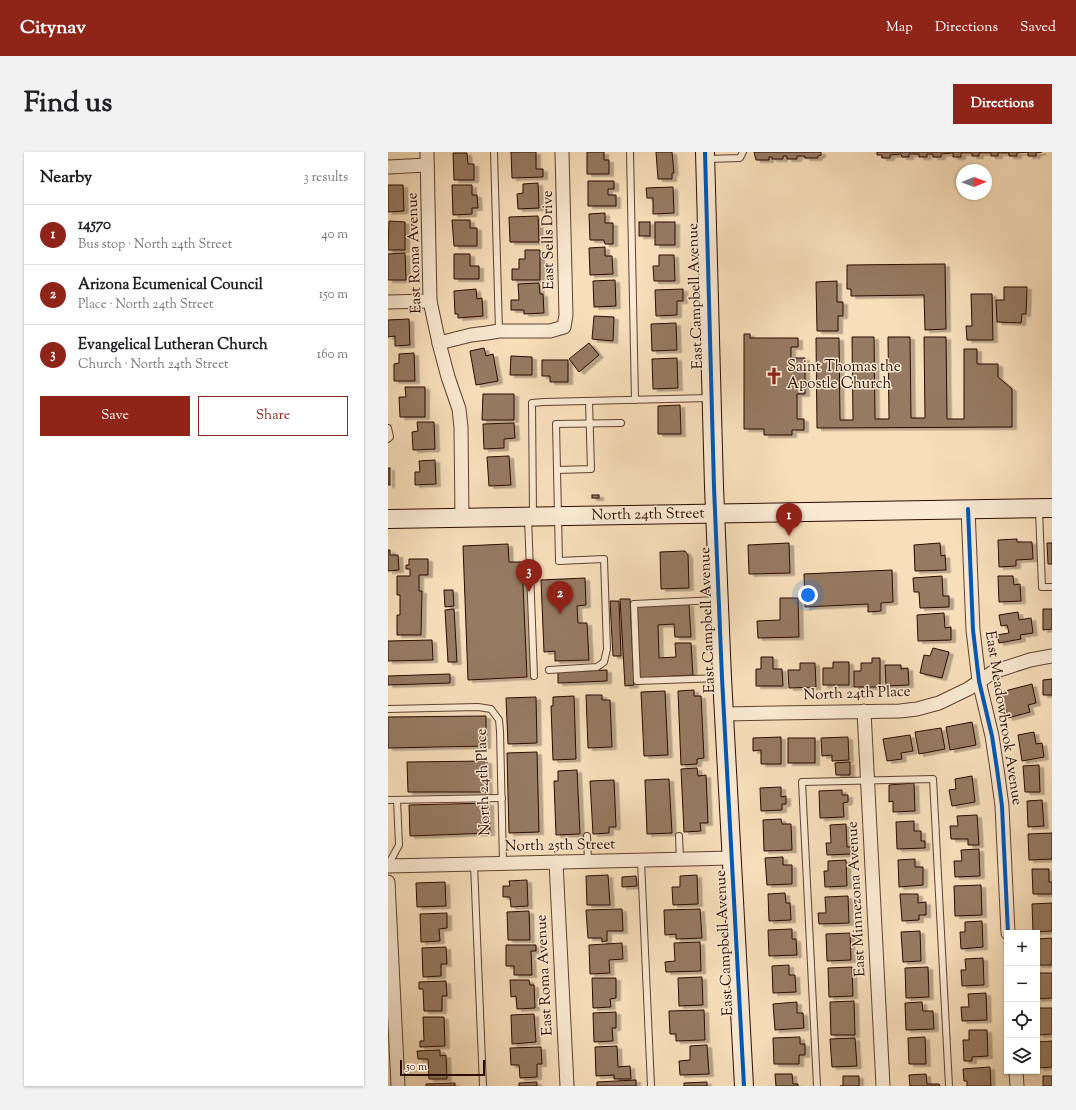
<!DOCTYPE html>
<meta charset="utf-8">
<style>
body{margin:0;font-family:"Sorts Mill Goudy",serif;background:#f2f2f2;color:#202124}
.controls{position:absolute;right:12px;bottom:12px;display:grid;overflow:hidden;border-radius:0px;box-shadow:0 1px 3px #0004}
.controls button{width:36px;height:36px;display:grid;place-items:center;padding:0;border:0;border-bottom:1px solid #e0e0e0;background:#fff;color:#202124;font:20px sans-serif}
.compass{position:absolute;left:568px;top:12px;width:36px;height:36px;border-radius:50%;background:#fff;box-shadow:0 1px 3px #0004;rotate:89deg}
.scale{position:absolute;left:12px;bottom:10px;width:85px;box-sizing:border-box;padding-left:4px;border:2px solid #2b0c01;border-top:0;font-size:11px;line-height:14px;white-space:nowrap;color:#2b0c01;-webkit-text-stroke:3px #faead3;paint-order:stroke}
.you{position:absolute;left:420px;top:443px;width:14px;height:14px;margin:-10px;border:3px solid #fff;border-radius:50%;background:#1a73e8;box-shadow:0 0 0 6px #1a73e833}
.badge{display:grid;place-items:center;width:26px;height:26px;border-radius:50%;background:#8f2418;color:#fff;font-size:13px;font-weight:700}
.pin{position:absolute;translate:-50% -33px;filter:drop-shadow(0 1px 2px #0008)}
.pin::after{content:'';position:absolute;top:21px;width:14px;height:12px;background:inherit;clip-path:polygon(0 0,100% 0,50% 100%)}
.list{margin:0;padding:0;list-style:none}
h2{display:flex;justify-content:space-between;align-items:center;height:52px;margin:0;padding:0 16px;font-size:17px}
h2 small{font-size:13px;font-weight:400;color:#757577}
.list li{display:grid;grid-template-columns:26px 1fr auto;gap:12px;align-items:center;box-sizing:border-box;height:60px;padding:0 16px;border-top:1px solid #e0e0e0}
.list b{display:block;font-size:15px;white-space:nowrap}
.list p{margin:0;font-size:13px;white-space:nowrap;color:#757577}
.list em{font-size:13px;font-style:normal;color:#757577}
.actions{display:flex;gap:8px;padding:12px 16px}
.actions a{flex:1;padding:9px 0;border:1px solid #8f2418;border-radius:0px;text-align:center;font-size:14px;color:#8f2418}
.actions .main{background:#8f2418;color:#fff}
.icon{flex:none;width:22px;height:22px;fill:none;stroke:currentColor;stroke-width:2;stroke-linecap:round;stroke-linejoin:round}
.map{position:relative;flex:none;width:664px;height:934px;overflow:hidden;border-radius:0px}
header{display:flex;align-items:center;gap:24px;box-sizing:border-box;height:56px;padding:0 20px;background:#8f2418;color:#fff}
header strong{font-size:19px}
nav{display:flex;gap:22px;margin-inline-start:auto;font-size:14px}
.intro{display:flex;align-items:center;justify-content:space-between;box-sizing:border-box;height:96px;padding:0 24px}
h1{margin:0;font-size:28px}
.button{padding:10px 18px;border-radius:0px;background:#8f2418;color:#fff;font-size:14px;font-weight:700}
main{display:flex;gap:24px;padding:0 24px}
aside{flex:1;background:#fff;border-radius:0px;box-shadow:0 1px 3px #0004}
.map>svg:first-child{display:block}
</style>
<header>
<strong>Citynav</strong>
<nav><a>Map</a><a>Directions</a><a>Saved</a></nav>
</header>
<div class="intro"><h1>Find us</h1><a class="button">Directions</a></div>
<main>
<aside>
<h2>Nearby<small>3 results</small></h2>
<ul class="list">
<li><span class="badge">1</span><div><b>14570</b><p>Bus stop · North 24th Street</p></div><em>40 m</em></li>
<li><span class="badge">2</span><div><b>Arizona Ecumenical Council</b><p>Place · North 24th Street</p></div><em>150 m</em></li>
<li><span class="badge">3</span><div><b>Evangelical Lutheran Church</b><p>Church · North 24th Street</p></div><em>160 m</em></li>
</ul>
<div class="actions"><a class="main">Save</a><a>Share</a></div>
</aside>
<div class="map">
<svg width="664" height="934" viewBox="0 0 664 934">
<defs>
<filter id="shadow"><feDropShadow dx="4.5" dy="2.5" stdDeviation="0" flood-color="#0004"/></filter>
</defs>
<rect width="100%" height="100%" fill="#f8dfbc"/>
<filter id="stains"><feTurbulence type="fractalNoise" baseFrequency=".005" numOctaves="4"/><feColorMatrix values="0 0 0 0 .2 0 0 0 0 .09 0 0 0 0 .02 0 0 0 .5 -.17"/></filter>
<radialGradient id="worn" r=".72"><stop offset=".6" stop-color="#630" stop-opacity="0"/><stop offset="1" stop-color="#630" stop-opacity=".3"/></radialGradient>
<g fill="#967a62" stroke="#2b0c01" filter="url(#shadow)">
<path d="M123,0H148V17H155V25L124,26Z"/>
<path d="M199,0H216V8H221V22H199Z"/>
<path d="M268,0H284L286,21H284V27H270Z"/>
<path d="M366,0H433V3L430,4V6H417V4H409V7H399V4H395V7H384V5H381V8H368Z"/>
<path d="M489,0H654L648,1V4H640V0L629,1V4H621V1H610V4H603V1H591V4H584V1H573V5H565V1L553,2V5H545V2H539V5H531V2H521V5H514L513,2L502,3V6H494V3H489Z"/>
<path d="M65,1H79L80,12H86V28H66Z"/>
<path d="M200,29H226V37H220V43H228V54H200Z"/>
<path d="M150,31L151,56L130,57L129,42L135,41V32Z"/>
<path d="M0,33H15L16,59L0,60Z"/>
<path d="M64,33H84V43H89L90,56H84V62L65,63Z"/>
<path d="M285,35L286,61L265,62V46H259L258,36Z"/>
<path d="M217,61V71H225V92H217L216,88H202L201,62Z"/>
<path d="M150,64L151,90H122L121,65Z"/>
<path d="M64,68H82V76H89V94H66Z"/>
<path d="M1,69L17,70V98H0Z"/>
<rect x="251" y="70" width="11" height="14"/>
<rect x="267" y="70" width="20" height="23"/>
<path d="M217,95V104H224L225,122L202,123L201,96Z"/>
<path d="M137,98H152V128H124V117H131V107H137Z"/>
<path d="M17,101L18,128H0V102Z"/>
<path d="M66,102H82V114H91V127H66Z"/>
<path d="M271,103H286L287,129H266L265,114H271Z"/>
<path d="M557,112L558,177L537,178L536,143L463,144V137H459V113Z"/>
<path d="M227,128L228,154L206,155L205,129Z"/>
<path d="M449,129V150H455V164H450V179H429L428,130Z"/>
<path d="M151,131L152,142H155L156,161L136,162V158H123V148H131L130,132Z"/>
<path d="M616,135H639L638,162H634L633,171L609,170L608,148H616Z"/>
<path d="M88,137L89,147L94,146L95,164L70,166V162H67L66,139Z"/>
<path d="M295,137V149H289V163L268,164L267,138Z"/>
<path d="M583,142H604L605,188H579L578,174H584Z"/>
<path d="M206,164L226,165L225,189L204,187Z"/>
<path d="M21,167L22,193L7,194V184L0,185V168Z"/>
<path d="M288,171L289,198L264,199L263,172Z"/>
<path d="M356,182H362V186H410V195H403V206H417V242H409V267H416V278H404V283H376V277H356Z"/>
<path d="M464,185H486L487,267H501L500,185H522L523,266H537L536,185H558L559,267H576V197H589V212H610V225L624,237V275L429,276L428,186H451L452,268H465Z"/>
<path d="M201,191L211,203L191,220L181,207Z"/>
<path d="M96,196L98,204L105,202L110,229L88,233L82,199Z"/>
<path d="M26,201L27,229H6V212L11,211V202Z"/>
<path d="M123,204L144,205V223H122Z"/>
<path d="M289,206L290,236L265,237L264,207Z"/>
<path d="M154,208H180V230H162V224H154Z"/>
<path d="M17,235H37V265H12L11,245H18Z"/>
<path d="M95,242H126V268H94Z"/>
<path d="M292,253L293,282H270V254Z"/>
<path d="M29,270H46L47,297L25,298L24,280L30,279Z"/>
<path d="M126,271L127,286L116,287V296L96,297L95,272Z"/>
<path d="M121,304L123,333L101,334L99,305Z"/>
<path d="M47,308L48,332L27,333V320H32L31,309Z"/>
<rect x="0" y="316" width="2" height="17"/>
<rect x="204" y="343" width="7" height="3"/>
<path d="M629,387V390H644L645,407L628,408V414L611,415L610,388Z"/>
<path d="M401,391L402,421L361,422L360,393Z"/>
<path d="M552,391L553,404L557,403L558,418L527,419L526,393Z"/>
<path d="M659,391H664V412H660Z"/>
<path d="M120,392L121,410H134L139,525L80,528L75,394Z"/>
<path d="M0,398H2V403H10L11,418L0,419Z"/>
<path d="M297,399L300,403L301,436L273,437L272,400Z"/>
<path d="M21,407H40V423H31V439H34L33,483H9V463H12V443H9V424H22V417H18V413H21Z"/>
<path d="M504,418L505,450L493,451V459L480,460V452L417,455L416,422Z"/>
<path d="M554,424L555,444H561V455L532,456L531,440H526L525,426Z"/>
<path d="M610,424H625L626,433L632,432L633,449L611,450Z"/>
<path d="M197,426L198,453L189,454L190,471H199L201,508L167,509V499L156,500L153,428Z"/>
<path d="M56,438H65L66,454L57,455Z"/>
<path d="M392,446H410L411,485L370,486L369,469L392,468Z"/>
<path d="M232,447H242L246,533L237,534Z"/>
<path d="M222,449H231L233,504H225Z"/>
<path d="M301,452L303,485H287L286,472L270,473L271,506L288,505L287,491H303L305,523L252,526L248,454Z"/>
<path d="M66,457L69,510H60L57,458Z"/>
<path d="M655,457H664V477L655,478Z"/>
<path d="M630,460L631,468L643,466L645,481L632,483L633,487L611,491L609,483L621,481L619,473L613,474L611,463Z"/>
<path d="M556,461L557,476L563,475V488L530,489L529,463Z"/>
<path d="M44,488L45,508L0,509V489Z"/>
<path d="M545,496L561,500L554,526L532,521L536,503L542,504Z"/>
<path d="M373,505H385V517H394L395,534H368V517H373Z"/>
<path d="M484,506H492V535H466V519H473V511H484Z"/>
<path d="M445,510H461V533H435V516H445Z"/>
<path d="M412,511H427L428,535L401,536L400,518H412Z"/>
<path d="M497,513H513V517L520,516L521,533L498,534Z"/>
<path d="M219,518V529L170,531V520Z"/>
<path d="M62,522V531L0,533V524Z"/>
<path d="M664,527V543H655V528Z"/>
<path d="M644,532L648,551L640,553L642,560L620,566L613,540Z"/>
<path d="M306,538V544H313L316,606L309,607V612L293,613L290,539Z"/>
<path d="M277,539L280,603L256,604L253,540Z"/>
<path d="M198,543H214V548H222L224,595L200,596Z"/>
<path d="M186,544L188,607L165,608L163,554H165V545Z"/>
<path d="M148,545L149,591L120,592L118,546Z"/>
<path d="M98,564V594L0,596V565Z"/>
<path d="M584,570L588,593L562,598L558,575Z"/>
<path d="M553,576L557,597L531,602L527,580Z"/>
<path d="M646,580L648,592L654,591L656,605L634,609L630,583Z"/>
<path d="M522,583L525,599L513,601L514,607L499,609L495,587Z"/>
<path d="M393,585V612H373V598L365,599V586Z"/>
<path d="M460,585L461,608L444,609V603L434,604L433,586Z"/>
<rect x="400" y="586" width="27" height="25"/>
<path d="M149,600L151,680L121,681L119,601Z"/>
<path d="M99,609L100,640H20L19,610Z"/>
<path d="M462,610V623H448L447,611Z"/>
<path d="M651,613L652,640H637L635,614Z"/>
<path d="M309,616L310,624L318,623L320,671H312L313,679L296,680L293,617Z"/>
<path d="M189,618L192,682L168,683L166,629H170V619Z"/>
<path d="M584,624L587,650L564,654L561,638L568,637L567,627Z"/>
<path d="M281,627L284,681L259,682L257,628Z"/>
<path d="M226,628L228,675H221V681L205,682L202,629Z"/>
<path d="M526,631L527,659L505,660V649L501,650V633Z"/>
<path d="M393,635V645L398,644V652H394V658L373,659L372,636Z"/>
<path d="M454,638V643H460V650L455,651L456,665L432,666L431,639Z"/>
<path d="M654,648L656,674L640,675L639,649Z"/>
<path d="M101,651L102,681L22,684L21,653Z"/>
<path d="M589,663L591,693H580V687H563L562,674H570L569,664Z"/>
<path d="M393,667L394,672H403L404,698L376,699L375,668Z"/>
<path d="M526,669V679H533V689H537V696L509,697L508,670Z"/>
<path d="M458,672L459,695H463V702L439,703L438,691H443L442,673Z"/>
<path d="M664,681V707L641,708L640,682Z"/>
<path d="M591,697L592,724L567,725L566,709H574L573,698Z"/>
<path d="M395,705V713H404V732L379,733L377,706Z"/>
<path d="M527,707V715H535V733L511,735L510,708Z"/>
<path d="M458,708L459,734L437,735L436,719H440V709Z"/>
<path d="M644,717H661V730H664V742H645Z"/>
<path d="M220,723L222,753H199L198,724Z"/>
<path d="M309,723L310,752L285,753L284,735H292V724Z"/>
<path d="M248,724L249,734L234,735V725Z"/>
<path d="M139,728L140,754L123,755L122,745H115V734H122L121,729Z"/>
<path d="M57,730L58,754L29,755L28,731Z"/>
<path d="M593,733L594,763L567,764L566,734Z"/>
<path d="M397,741L398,751H402L403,768L381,769L380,742Z"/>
<path d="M512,742H530V751L538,750V763H531V768L514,769Z"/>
<path d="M460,744L461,771L431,772L430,761H438L437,745Z"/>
<path d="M664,751V779L645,780L644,752Z"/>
<path d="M234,757L235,779H219V789L214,790V786H200L198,758Z"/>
<path d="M312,757L314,786L288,787V782L277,783L276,758Z"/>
<path d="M141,759L142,788H120L119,760Z"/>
<path d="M59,761V776L51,777L52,789L33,790L32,762Z"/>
<path d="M594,769L595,795L573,797L572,780H577V770Z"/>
<path d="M404,777V787H408L409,803L381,804L380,778Z"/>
<path d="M532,779L533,809L515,810L513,780Z"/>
<path d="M462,781L463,808L439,809L438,782Z"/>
<path d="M664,786V813H649V787Z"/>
<path d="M312,790L313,819L278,820L277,810L287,809L286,791Z"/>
<path d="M234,791L235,807L221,808L222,821L202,822L201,793Z"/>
<path d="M118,793H148V799H143L144,823H126V814H118Z"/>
<path d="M58,795L59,812H53V824L35,825L34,796Z"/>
<path d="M595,806L596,833L574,834L573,818H578L577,807Z"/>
<path d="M401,813V823H407L408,840L385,841L384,814Z"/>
<path d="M464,815L465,844L441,845L440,816Z"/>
<path d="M540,815L541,845L518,846L517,816Z"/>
<path d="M649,821H664V846L649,847Z"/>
<path d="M314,825L315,853L291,854L290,826Z"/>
<path d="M204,826H228V846L222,847L223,855L205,856Z"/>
<path d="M122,828H141L142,833H146L147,856L129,857L128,844L123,845Z"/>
<path d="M58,829L59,844H54V859H36L35,837H31V830Z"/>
<path d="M598,841L599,868L574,869L573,855H581L580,842Z"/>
<path d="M466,849L467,883H443L442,850Z"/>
<path d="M409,850V861H415L416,876L387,878L385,852Z"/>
<path d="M534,850L535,859H545L546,877L518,878L517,851Z"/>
<path d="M650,856H664V882L651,883Z"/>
<path d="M316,858L317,888L288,889V882H282L281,859Z"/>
<path d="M228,860V876H224L225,889L206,890L205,861Z"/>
<path d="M146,862L148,890L124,892L123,863Z"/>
<path d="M35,865H56L57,894L32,895V889H36Z"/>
<path d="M581,878H599L600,904L584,905V909H576L575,888H581Z"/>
<path d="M412,885V892H417V903H411V912H386L385,886Z"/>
<path d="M537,885L538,912H521L520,886Z"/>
<path d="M467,886L469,914L444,915L442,887Z"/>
<path d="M664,889V915L651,916L650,890Z"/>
<path d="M319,893L321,922L292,923L291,909L302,908V894Z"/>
<path d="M229,894L230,915L242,914L243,927H226V923L208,924L207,895Z"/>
<path d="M153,895L154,912H149V925L132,926L131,913H123L122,896Z"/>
<path d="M52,898V904L58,903L59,927H41L40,907H30L29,899Z"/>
<path d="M602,915L603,934H579V929H576L575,917Z"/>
<path d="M387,922H404L405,932H410V934H388Z"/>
<path d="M538,922L539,932H551L552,934H522L521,923Z"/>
<path d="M455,924H471V934H452H455Z"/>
<rect x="655" y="924" width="9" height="10"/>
<path d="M248,928V934H209V930Z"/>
<path d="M149,930V934H131V931Z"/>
<path d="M319,930V934H296V931Z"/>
<path d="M67,931V934H38V932Z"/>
</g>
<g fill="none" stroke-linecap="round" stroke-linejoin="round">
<g stroke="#5e4130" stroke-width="8">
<g id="lane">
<path d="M106,0L111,179"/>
<path d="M242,0L247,248"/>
<path d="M318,7L352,6L355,0"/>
<path d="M0,276L2,285L0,287"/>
<path d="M169,318L203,317L201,249"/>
<path d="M651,358L654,435H664"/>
<path d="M145,362L144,251L156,250L321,246"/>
<path d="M140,366L146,524"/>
<path d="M329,448L246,452L249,529L333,526"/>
<path d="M161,518L209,515L216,510L219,497L216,407L171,409L168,272L233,271"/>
<path d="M0,557L90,555L103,557L111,568L112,579L115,711"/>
<path d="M0,648L114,646"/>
<path d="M199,684L200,710"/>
<path d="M291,684L292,708"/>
<path d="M253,709L263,934"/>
<path d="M86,712L95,934"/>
<path d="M0,713L11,693L9,648"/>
<path d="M429,934L414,630L545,627L561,934"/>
</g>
</g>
<g stroke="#5e4130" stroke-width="15">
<g id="street">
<path d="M39,0L42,149L51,191L60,225L71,257L73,275L74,366"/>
<path d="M0,15L39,13"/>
<path d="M0,150L42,149"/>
<path d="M51,191L83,183L99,181L111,179H162L176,175L178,163L174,0"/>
<path d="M580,357L585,478L591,529L604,584L609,617L614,654L620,781"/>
<path d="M476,559L495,934"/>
<path d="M337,562L512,559L529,557L551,551L580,537L605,520L642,508L664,504"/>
<path d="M168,710L179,934"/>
<path d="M0,714L344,706"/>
<path d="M0,730L10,934"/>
<path d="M628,919L629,934"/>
</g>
</g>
<g stroke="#2b0c01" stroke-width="20">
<g id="secondary">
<path d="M317,0L326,335L334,526L356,934"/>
<path d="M0,367L664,356"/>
</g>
</g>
<use href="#lane" stroke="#faead3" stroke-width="6"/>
<use href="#street" stroke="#faead3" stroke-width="13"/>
<use href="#secondary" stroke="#faead3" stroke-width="18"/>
<g stroke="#faead3" stroke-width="6">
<g id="cycleway">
<path d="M317,0L326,335L334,526L356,934"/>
<path d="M580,357L585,478L591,529L604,584L609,617L614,654L620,781"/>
</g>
</g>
<use href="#cycleway" stroke="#0057b8" stroke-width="4"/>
</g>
<defs>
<g id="church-bare" transform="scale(1.38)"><path d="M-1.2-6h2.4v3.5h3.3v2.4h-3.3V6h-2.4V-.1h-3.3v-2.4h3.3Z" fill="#8f2418" stroke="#faead3" stroke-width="2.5" paint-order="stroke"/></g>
</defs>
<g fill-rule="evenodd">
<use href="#church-bare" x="386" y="224"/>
</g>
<g text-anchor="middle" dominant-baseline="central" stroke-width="3" stroke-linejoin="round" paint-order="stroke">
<g font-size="15" fill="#2b0c01" stroke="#faead3">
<text transform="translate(161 88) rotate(-91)">East Sells Drive</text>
<text transform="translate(27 101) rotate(-92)">East Roma Avenue</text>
<text transform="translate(308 144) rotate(-92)">East Campbell Avenue</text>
<text transform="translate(260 363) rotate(-1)">North 24th Street</text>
<text transform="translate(320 468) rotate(-92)">East Campbell Avenue</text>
<text transform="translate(469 542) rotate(-2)">North 24th Place</text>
<text transform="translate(615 566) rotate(81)">East Meadowbrook Avenue</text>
<text transform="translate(96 630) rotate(-92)">North 24th Place</text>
<text transform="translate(172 694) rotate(-1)">North 25th Street</text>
<text transform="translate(469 747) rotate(-93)">East Minnezona Avenue</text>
<text transform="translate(337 791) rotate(-93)">East Campbell Avenue</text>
<text transform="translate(157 823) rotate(-93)">East Roma Avenue</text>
</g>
<g font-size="15" fill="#2b0c01" stroke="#faead3" text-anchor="start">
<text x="399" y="215">Saint Thomas the<tspan x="399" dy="17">Apostle Church</tspan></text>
</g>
</g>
<rect width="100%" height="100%" filter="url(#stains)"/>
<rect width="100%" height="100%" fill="url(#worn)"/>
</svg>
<div class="controls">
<button>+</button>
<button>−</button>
<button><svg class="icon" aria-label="locate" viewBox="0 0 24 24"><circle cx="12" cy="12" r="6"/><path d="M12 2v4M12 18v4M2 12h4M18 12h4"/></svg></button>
<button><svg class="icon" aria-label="layers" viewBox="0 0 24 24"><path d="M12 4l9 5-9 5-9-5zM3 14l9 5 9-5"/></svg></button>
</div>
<svg class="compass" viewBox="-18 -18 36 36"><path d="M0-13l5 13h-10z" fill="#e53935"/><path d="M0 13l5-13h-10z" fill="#757577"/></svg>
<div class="scale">50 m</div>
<div class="you"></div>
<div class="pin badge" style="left:401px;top:384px">1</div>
<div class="pin badge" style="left:172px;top:462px">2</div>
<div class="pin badge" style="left:141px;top:440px">3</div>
</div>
</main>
